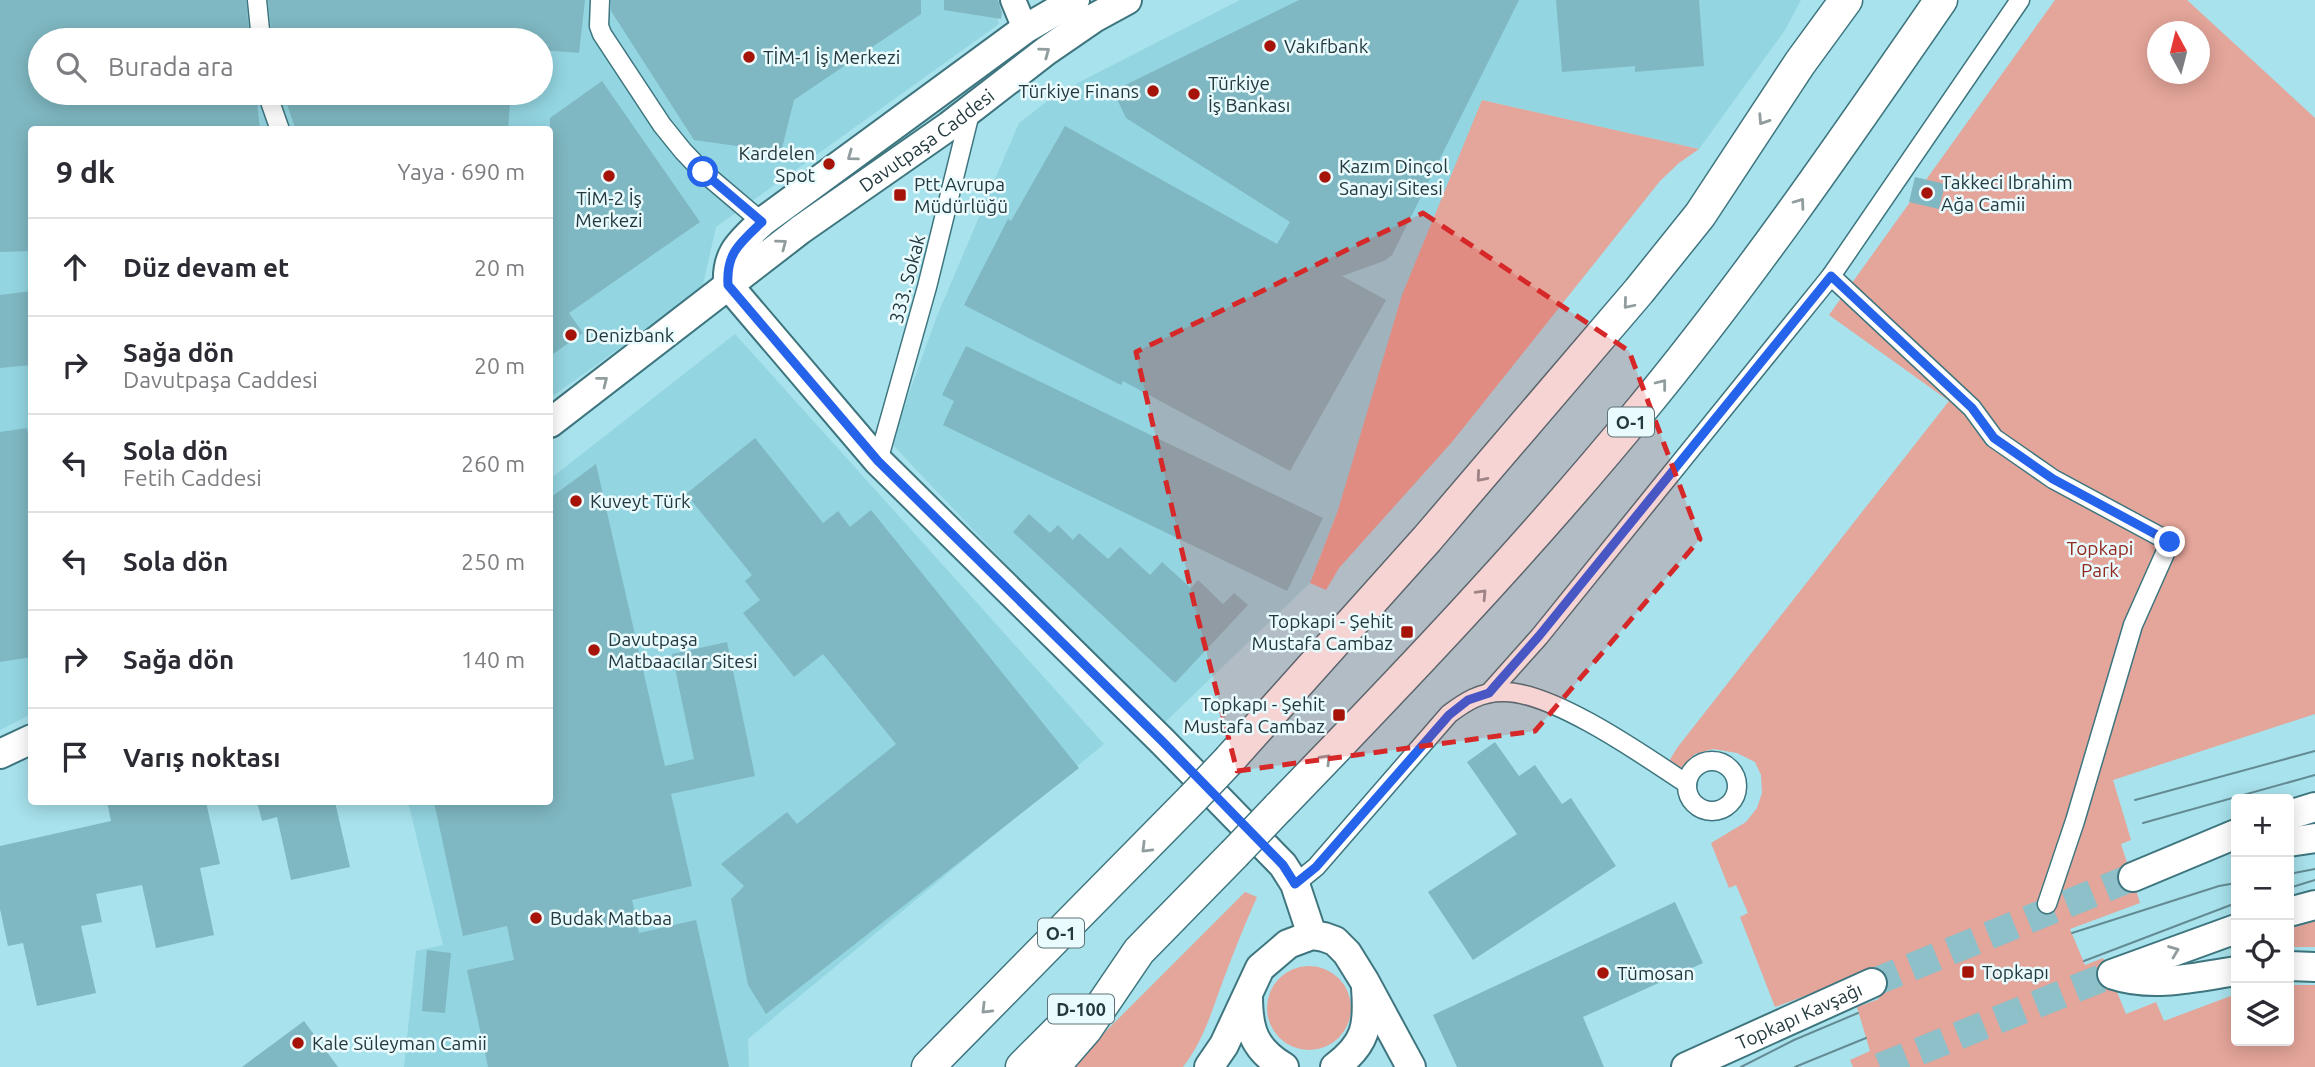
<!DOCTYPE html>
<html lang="tr">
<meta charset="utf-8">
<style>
body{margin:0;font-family:Ubuntu,sans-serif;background:#f7f7f7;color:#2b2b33}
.controls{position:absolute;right:21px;bottom:21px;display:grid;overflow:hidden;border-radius:7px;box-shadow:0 4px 18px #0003}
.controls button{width:63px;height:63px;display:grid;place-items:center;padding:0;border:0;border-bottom:2px solid #e1e1e2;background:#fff;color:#2b2b33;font:35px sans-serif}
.compass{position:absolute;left:2147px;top:21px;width:63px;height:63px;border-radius:50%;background:#fff;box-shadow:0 4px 18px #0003;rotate:353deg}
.stop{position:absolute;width:21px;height:21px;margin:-16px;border:5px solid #2563eb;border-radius:50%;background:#fff}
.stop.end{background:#2563eb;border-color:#fff;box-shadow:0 2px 7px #0008}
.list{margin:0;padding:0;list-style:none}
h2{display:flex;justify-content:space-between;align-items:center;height:91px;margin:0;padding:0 28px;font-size:30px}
h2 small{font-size:23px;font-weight:400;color:#7c7c81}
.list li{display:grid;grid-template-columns:46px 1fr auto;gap:21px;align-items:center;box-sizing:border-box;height:98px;padding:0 28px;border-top:2px solid #e1e1e2}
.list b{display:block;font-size:26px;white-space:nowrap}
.list p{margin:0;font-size:23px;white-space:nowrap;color:#7c7c81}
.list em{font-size:23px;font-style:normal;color:#7c7c81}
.icon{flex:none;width:38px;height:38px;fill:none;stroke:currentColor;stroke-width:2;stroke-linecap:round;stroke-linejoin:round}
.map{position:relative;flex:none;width:2315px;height:1067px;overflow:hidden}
.search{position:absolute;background:#fff;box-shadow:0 4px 18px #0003;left:28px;top:28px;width:525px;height:77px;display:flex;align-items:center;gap:18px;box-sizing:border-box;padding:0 24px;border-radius:38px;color:#7c7c81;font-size:26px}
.panel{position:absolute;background:#fff;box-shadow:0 4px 18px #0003;left:28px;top:126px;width:525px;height:679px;border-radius:7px}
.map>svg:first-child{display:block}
</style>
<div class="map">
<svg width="2315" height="1067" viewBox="0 0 2315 1067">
<rect width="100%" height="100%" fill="#a8e2ec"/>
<g fill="#93d5e1" fill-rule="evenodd">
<path d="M0,0H992L999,24L716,227L702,289L550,398V130H32L31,714L0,730ZM40,40H541V93H40Z"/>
<path d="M1240,0H1801L1785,30L1699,149L1482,100L1338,510L1310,583L1160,727L891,443L937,316L1019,123L1058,93Z"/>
<path d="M735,334L1104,744L748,1039L749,1067H404L416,951L443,945L408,802H550V479Z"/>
</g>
<g fill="#e4a59a" fill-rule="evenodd">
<path d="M2055,0H2187L2315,118V714L2113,780L2131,840L2121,844L2140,903L2070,929L2085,965L2103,958L2126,1014L2156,1002L2164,1021L2236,994V1041H2289V985H2315V1067H1853L1850,1060L1870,1051L1857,1007L1879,999L1871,971L1775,1007L1740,917L1748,913L1736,885L1729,888L1711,843L1746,822L1757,808L1762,793L1761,775L1755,762L1737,753L1713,749L1695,754L1680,769L1668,763L1677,748L1949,401L1829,315ZM2158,32H2200V74H2158Z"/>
<path d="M1482,100L1699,149L1679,163L1660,181L1452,442L1339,568L1326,590L1310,583L1338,510L1402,295Z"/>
<path d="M1245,892L1257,897C1245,924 1234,951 1224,978C1212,1010 1204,1040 1183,1067H1070Z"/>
<path d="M2315,921V947H2289V929Z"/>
<circle cx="1309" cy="1008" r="42"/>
</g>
<g fill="#7fb8c2">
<path d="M0,0H246L250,40H40V93H256L260,130H32V251L0,252Z"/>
<path d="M268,0H585L579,53L541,50V40H413L271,29Z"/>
<path d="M611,0H921V14L794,100L781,152L694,140L611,11Z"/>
<path d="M944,0H998L1002,13L1001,19L944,10Z"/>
<path d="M1299,0H1519L1392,255L1384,261L1342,276L1386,300L1290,471L1123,381L1121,385L964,305L1008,219L1011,221L1065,126L1277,244L1290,222L1126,118L1113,91Z"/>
<path d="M1556,0H1699L1704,66L1635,72V66L1562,72Z"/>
<path d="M602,81L700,222L569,313L583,333L550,356V118Z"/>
<path d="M283,93H508L510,102L508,130H296Z"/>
<path d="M1915,177L1945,184L1939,209L1909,202Z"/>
<path d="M32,291V365L0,368V295Z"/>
<path d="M966,346L1323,518L1287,591L943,425L954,401L942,395Z"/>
<path d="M27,428L32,457V657L0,662V432Z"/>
<path d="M755,438L823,523L838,511L850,527L871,510L1079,768L766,1014L748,985L731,899L744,886L721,864L787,812L797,824L896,744L823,654L794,677L743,613L760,600L745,581L752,575L686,494Z"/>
<path d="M596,464L665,766L694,759L672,654L727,642L755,776L671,794L692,886L632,900L639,933L696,920L729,1067H488L467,970L514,960L507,926L463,936L434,802H550V498Z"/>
<path d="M1029,514L1050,533L1058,525L1073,540L1079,533L1108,559L1120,547L1150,575L1162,562L1191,588L1198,580L1223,604L1234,593L1248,605L1175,683L1013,532Z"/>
<path d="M1495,742L1519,776L1535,765L1562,804L1571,798L1616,866L1473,960L1428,892L1517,834L1467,762Z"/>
<path d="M107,802H206L220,864L200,868L214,935L156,948L142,885L96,894L102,922L81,926L96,993L37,1006L23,943L8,946L0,909V846L111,821Z"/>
<path d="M257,802H335L350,867L291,880L277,817L262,821Z"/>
<path d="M1675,902L1703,963L1583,1017L1604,1067H1457L1433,1015Z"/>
<path d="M427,950L451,953L445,1013L422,1011Z"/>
<path d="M304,1021L338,1067H242Z"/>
</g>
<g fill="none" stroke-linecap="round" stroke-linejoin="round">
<g stroke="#8dc0c9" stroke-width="28" stroke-dasharray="28 14" stroke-linecap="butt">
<path d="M1872,983L2133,877"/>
<path d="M1880,1067L2112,974"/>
</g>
<g stroke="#3e757e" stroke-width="21">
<g id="street">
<path d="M257,0L261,40"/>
<path d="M600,0L599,26L602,34L662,125L683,151L703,172L762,222"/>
<path d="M267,93L280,130"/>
<path d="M1831,276L1972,408L1994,438L2053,479L2170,542L2133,625L2075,821L2047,904"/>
<path d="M878,461L927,287L971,109"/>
<path d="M1489,693L1539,637L1831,276L2020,0"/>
<circle cx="1712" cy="786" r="25"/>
<path d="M1295,884L1316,867L1449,714C1465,702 1480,692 1502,692C1551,690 1645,756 1687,784"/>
</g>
</g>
<g stroke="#3e757e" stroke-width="28">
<path id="secondary" d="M1013,0L1025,29"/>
</g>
<g stroke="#3e757e" stroke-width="32">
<g id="primary">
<path d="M728,285L878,461L1162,741L1283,865L1295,884L1312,935"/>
<path d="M728,285C726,253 740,243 762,222L1025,29L1075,0"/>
<path id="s1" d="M550,423L800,230L949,126L1046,51L1094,18L1127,0"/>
<path d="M0,754L32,739"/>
<path d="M2289,815L2315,807"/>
<path d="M2289,842L2315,838"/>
<path d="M2133,877L2236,834"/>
<path d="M2289,912L2315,905"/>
<path d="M2289,966L2315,967"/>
<path d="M2112,974L2236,929"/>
<path d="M2114,975C2153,988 2197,977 2236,971"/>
<path d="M1248,996C1248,1030 1254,1049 1284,1067"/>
<path d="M1209,1067L1224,1045L1260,968L1288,944L1312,935L1324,937L1335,941L1347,953L1365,982L1411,1067"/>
<path d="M1335,1067C1366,1044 1369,1026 1366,988"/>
<path id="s2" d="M1686,1067L1872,983"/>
</g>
</g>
<g stroke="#3e757e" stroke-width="35">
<g id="highway">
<path d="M1230,759L1427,539L1639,291L1700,215L1800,63L1846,0"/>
<path d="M1278,808C1403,679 1527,549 1641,410C1749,279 1845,139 1941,0"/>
<path d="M928,1067L1193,798"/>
<path d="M1022,1067L1066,1023"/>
<path d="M1053,1067L1086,1029L1139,951L1234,854"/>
</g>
</g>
<use href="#street" stroke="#fff" stroke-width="18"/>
<use href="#secondary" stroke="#fff" stroke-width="24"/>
<use href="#primary" stroke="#fff" stroke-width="28"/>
<use href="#highway" stroke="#fff" stroke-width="32"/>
<g stroke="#638b93" stroke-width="2">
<path d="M2135,800L2315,751"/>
<path d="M2143,823L2315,775"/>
<path d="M2289,874L2315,869"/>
<path d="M2289,888L2315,880"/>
<path d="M2072,933L2219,886L2236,883"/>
<path d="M2084,961L2236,903"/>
<path d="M1741,1067L1794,1040L1858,1013"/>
<path d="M1795,1067L1866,1038"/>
</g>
<g stroke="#3e757e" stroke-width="35" stroke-linecap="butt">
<g id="highway-bridge">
<path d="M1193,798L1230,759"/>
<path d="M1234,854L1278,808"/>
</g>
</g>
<use href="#highway-bridge" stroke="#fff" stroke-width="32"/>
</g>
<defs><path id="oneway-chevron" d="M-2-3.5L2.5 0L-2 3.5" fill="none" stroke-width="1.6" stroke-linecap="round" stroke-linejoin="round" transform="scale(1.75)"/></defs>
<g stroke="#909c9e">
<use href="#oneway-chevron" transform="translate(1045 52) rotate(-36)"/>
<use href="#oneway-chevron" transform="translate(1763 120) rotate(123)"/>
<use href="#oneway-chevron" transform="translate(852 156) rotate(144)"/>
<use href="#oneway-chevron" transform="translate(1800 203) rotate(-54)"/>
<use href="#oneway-chevron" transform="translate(782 244) rotate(-37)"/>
<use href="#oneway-chevron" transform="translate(1628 304) rotate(130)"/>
<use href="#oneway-chevron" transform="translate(603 381) rotate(-38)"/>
<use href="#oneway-chevron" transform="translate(1662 384) rotate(-52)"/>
<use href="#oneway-chevron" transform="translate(1481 477) rotate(131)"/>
<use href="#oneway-chevron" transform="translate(1482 594) rotate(-47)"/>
<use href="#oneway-chevron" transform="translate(1326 759) rotate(-46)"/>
<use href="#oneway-chevron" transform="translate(1146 848) rotate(135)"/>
<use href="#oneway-chevron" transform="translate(2174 951) rotate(-21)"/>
<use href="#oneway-chevron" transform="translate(986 1009) rotate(135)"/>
</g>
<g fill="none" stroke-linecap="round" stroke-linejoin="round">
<path stroke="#2563eb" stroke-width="9" d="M703,172L762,222C740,243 726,253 728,285L878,461L1162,741L1283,865L1295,884L1316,867L1449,715L1468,700L1489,693L1495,686L1539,636L1831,276L1972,408L1994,438L2053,479L2170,542"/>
</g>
<path fill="#d62828" fill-opacity="0.2" stroke="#d62828" stroke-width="5" stroke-dasharray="14 9" stroke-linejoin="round" d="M1423,213L1629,351L1700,539L1535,731L1237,771L1194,603L1136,352Z"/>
<g fill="#a61308" stroke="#eafbfe" stroke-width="2.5">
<circle cx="1270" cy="46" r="7"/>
<circle cx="749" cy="57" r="7"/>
<circle cx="1153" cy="91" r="7"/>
<circle cx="1194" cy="94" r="7"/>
<circle cx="829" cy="164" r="7"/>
<circle cx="609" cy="176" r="7"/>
<circle cx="1325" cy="177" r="7"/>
<circle cx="1927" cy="193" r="7"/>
<rect x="893" y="188" width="14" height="14" rx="3.5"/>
<circle cx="571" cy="335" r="7"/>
<circle cx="576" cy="501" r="7"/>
<rect x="1400" y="625" width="14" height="14" rx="3.5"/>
<circle cx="594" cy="650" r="7"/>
<rect x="1332" y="708" width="14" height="14" rx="3.5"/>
<circle cx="536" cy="918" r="7"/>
<rect x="1961" y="965" width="14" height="14" rx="3.5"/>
<circle cx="1603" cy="973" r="7"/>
<circle cx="298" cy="1043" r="7"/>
</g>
<g text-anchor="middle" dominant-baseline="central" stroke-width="5" stroke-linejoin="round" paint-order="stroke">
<g fill="#eafbfe" stroke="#5e7378" stroke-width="2">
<rect x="1608" y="407.5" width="46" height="29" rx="5"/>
<rect x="1038" y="918.5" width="46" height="29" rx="5"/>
<rect x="1048" y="994.5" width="66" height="29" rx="5"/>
</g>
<g font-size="18" font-weight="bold" fill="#22393e">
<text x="1631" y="422">O-1</text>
<text x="1061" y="933">O-1</text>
<text x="1081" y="1009">D-100</text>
</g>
<g font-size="19" fill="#22393e" stroke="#eafbfe" text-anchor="start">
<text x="1284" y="46">Vakıfbank</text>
<text x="763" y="57">TİM-1 İş Merkezi</text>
<text x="1208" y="83">Türkiye<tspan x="1208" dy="22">İş Bankası</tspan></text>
<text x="1139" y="91" text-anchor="end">Türkiye Finans</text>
<text x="815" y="153" text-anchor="end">Kardelen<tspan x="815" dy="22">Spot</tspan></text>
<text x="1339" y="166">Kazım Dinçol<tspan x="1339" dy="22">Sanayi Sitesi</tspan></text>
<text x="1941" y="182">Takkeci Ibrahim<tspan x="1941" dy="22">Ağa Camii</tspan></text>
<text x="914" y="184">Ptt Avrupa<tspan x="914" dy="22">Müdürlüğü</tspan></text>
<text x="609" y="198" text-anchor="middle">TİM-2 İş<tspan x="609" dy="22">Merkezi</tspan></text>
<text x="585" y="335">Denizbank</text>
<text x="590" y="501">Kuveyt Türk</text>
<text x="1393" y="621" text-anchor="end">Topkapi - Şehit<tspan x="1393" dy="22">Mustafa Cambaz</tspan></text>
<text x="608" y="639">Davutpaşa<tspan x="608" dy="22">Matbaacılar Sitesi</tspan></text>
<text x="1325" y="704" text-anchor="end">Topkapı - Şehit<tspan x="1325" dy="22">Mustafa Cambaz</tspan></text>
<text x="550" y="918">Budak Matbaa</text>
<text x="1982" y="972">Topkapı</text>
<text x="1617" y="973">Tümosan</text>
<text x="312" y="1043">Kale Süleyman Camii</text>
</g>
<g font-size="19" fill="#22393e" stroke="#eafbfe">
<text stroke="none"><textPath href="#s1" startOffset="471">Davutpaşa Caddesi</textPath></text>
<text transform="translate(907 279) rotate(-75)">333. Sokak</text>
<text stroke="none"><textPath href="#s2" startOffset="124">Topkapı Kavşağı</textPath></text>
</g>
<g font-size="19" fill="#92291e" stroke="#eafbfe">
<text x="2100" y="548">Topkapi<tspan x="2100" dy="22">Park</tspan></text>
</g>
</g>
</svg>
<div class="controls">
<button>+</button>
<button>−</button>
<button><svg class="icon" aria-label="locate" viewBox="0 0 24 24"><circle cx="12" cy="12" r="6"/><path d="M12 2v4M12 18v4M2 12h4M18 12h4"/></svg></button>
<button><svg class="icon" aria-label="layers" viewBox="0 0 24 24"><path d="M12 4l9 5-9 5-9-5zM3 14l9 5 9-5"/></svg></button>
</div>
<svg class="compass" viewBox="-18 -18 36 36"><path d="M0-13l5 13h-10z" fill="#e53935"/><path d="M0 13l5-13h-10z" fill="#7c7c81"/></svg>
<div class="stop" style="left:703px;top:172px"></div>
<div class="stop end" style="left:2170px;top:542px"></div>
<div class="search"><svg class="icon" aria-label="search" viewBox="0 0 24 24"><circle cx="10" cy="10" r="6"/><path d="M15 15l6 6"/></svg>Burada ara</div>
<section class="panel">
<h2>9 dk<small>Yaya · 690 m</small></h2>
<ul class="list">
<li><svg class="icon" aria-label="ahead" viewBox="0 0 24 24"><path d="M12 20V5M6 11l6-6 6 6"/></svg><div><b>Düz devam et</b></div><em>20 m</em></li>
<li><svg class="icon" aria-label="right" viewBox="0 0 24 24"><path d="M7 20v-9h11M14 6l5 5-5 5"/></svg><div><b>Sağa dön</b><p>Davutpaşa Caddesi</p></div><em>20 m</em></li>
<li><svg class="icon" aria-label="left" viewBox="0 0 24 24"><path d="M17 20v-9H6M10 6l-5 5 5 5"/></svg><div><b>Sola dön</b><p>Fetih Caddesi</p></div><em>260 m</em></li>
<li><svg class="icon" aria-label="left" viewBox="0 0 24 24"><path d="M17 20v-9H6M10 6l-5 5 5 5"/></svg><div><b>Sola dön</b></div><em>250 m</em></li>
<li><svg class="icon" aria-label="right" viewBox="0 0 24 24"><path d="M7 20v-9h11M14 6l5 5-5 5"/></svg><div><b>Sağa dön</b></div><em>140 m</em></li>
<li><svg class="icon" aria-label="arrive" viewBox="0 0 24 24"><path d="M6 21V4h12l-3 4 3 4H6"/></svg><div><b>Varış noktası</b></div></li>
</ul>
</section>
</div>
